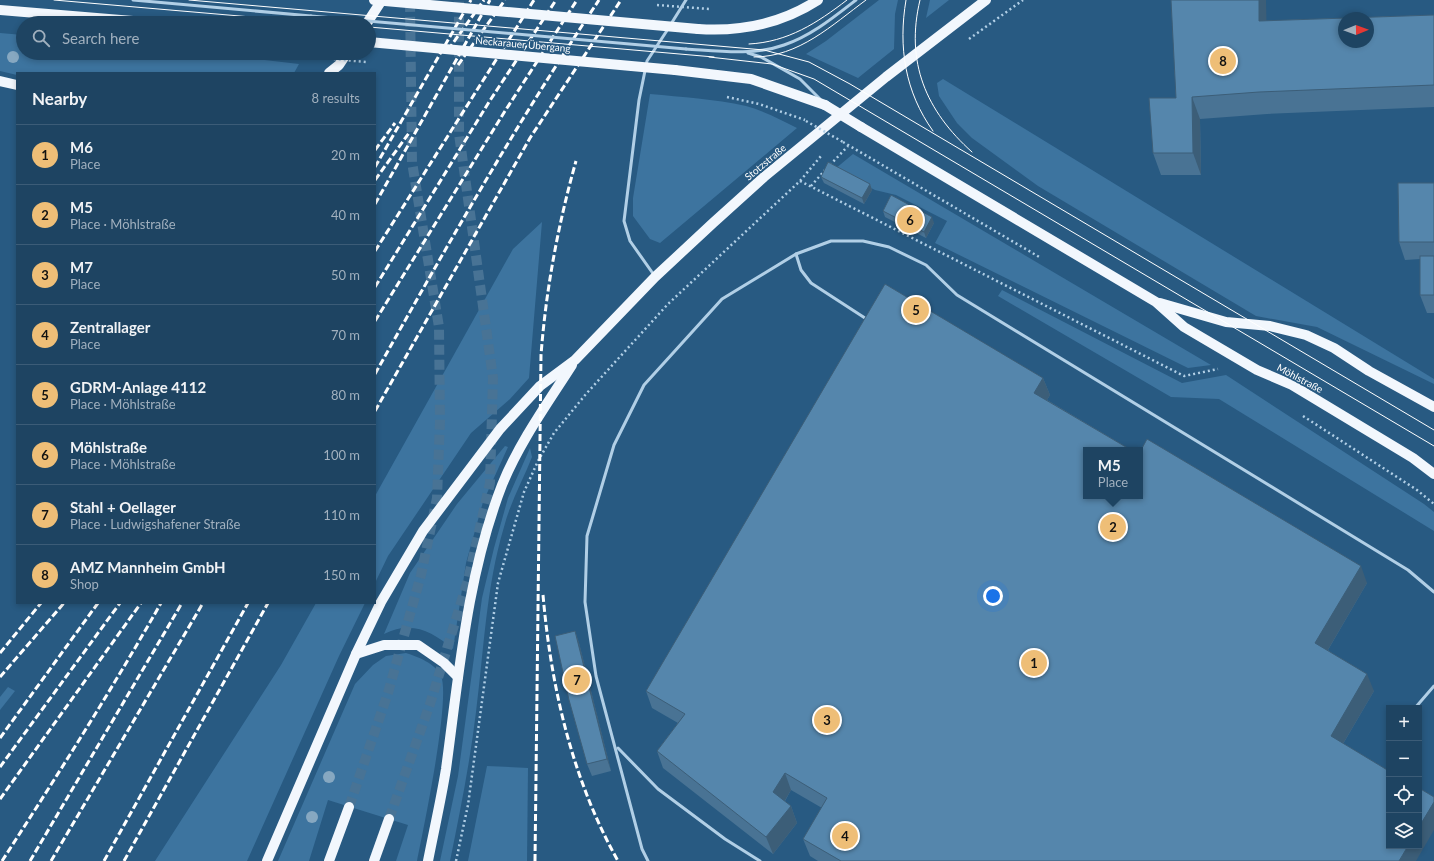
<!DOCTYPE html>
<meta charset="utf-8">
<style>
body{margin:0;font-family:Lato,sans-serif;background:#264b68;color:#f1f3f6}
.controls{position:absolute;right:12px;bottom:12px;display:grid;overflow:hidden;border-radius:0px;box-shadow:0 2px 6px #0003}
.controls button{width:36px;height:36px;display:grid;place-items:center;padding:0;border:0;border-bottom:1px solid #3c5c77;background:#1e4462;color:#f1f3f6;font:20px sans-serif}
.compass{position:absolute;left:1338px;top:12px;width:36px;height:36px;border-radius:50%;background:#1e4462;box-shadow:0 2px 6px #0003;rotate:89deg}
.you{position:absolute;left:993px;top:596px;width:14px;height:14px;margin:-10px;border:3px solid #fff;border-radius:50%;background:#1a73e8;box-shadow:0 0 0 6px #1a73e833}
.badge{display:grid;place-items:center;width:26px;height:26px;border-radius:50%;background:#eebe77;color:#111;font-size:13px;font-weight:700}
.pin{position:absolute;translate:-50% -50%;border:2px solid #fff;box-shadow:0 1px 4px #0006}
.popup{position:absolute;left:1083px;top:447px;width:60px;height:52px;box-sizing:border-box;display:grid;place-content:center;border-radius:0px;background:#1e4462;filter:drop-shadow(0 1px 3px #0005);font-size:13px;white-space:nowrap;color:#a1b0be}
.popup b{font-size:15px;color:#f1f3f6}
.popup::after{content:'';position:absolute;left:50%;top:100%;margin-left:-8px;border:8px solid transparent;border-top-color:#1e4462}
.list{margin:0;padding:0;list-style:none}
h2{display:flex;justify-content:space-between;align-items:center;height:52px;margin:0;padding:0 16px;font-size:17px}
h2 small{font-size:13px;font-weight:400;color:#a1b0be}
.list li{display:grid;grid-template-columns:26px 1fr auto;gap:12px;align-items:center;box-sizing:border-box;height:60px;padding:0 16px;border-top:1px solid #3c5c77}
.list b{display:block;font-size:15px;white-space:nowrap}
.list p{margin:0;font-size:13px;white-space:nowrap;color:#a1b0be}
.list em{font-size:13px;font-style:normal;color:#a1b0be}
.icon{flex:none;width:22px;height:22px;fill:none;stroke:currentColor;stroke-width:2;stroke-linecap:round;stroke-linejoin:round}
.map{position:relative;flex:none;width:1434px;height:861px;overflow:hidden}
.search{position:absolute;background:#1e4462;box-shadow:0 2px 6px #0003;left:16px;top:16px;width:360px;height:44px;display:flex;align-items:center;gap:10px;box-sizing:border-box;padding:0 14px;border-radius:22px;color:#a1b0be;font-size:15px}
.panel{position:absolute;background:#1e4462;box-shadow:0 2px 6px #0003;left:16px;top:72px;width:360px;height:532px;border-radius:0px}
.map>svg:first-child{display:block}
</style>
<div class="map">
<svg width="1434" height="861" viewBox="0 0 1434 861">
<rect width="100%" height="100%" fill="#285a82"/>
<g fill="#3d749f">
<path d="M879,0H898L895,14L894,49L858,78L806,54L826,41Z"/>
<path d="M930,0H949L926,18Z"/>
<path d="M0,33L23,35V53H206L299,64L294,73H17V75L0,71Z"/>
<path d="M943,79L1434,379V384L1317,327L1256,316L1038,186L972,138L957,123L939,96L937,83Z"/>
<path d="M650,94C682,97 714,99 746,106C764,111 781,120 797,128L660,243L650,239L633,216V198Z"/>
<path d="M853,154L1211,365L1188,368L935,243L947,221L896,195L875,190L835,169Z"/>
<path d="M542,222L529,378L510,399L471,433L388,556L375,583V496L513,249Z"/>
<path d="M1002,290L1182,383L1226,375L1424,504L1434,512V531L1219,399L1171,397L998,296Z"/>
<path d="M505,446L508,447L483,502L466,563L453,649C432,631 411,620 384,634L410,573L457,504Z"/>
<path d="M530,448L532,457C523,480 510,503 504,527C486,587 484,650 476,712C470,762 460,812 450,861H440L458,776L482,598L494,548L508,498Z"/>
<path d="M316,603H365L339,656L247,861H155L281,665Z"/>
<path d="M406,653C418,657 435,663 441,676C451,698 423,831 417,861H396L408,825L328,800L309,861H278L355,684L373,665L386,656Z"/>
<path d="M8,687L15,691L0,710V697Z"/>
<path d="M487,766L528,768L527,861H468Z"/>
</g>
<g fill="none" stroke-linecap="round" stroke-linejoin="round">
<g stroke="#487395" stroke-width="10" stroke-dasharray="10 5" stroke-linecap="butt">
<path d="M349,807L388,693L421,575L437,498L440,421L439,327L412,162L410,0"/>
<path d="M389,819L430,704L468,580L490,483L493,378L459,134V0"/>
</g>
<g stroke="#b1cfe6" stroke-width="2.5" stroke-dasharray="2 3" stroke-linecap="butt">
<path d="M969,39L1023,0"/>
<path d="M269,53L289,55"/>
<path d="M727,97L759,104L805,120"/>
<path d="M843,142L1041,258"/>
<path d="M830,165L848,146"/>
<path d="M800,181L1184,376L1218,369"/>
<path d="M811,186L825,170"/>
<path d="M1303,416L1417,490L1434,504"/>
<path d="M456,861L468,805L498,583L524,492L538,461L554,433L586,394L668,304L800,181L821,156"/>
</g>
<g stroke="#b1cfe6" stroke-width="3">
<path d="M133,0L311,16"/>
<path d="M671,24L686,0"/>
<path d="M686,49C718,51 753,56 784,45C811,36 834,17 856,0"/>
<path d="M748,53L761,57L800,79L820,99"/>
<path d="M796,254L801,270L811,283L868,320"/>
<path d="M654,275L630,241L624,221L639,100L647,61L668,29"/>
<path d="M1415,708L1434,686"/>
<path d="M618,748L658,789L725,839L760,861"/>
<path d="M648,861L642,849L596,676L585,602L587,536L614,445L644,385L722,299L796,254L831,241H863L889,247L926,265L957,295L1408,570L1434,592"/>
</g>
<g stroke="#f2f7fd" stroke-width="10">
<path d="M0,10L157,23"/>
<path d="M367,23L382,0"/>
<path d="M698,29C741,32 781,24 818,0"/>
<path d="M675,70L751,79L825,105"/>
<path d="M329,73L339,65L347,53"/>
<path d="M0,81L17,85"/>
<path d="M861,127L1156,302L1184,327L1257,370L1292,385L1413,458L1434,474"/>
<path d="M1160,303L1226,322L1270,326L1306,335L1334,348L1369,371L1434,407"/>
<path d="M356,654L384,645H418L444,663L458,677"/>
<path d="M267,861L356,654L381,602L423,531L500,429L540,386L575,360L655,277L713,223L764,177L886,77L986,0"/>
<path d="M329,861L349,807"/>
<path d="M374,861L389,819"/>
<path d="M428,861C434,830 441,800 446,769C459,674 467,575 502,485C519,443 547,404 572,365"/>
</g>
<g stroke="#fff" stroke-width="1">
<path d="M54,0L321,23"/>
<path d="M189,0L764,50L809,62L850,84L1434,430"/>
<path d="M906,0C898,47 905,92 933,131"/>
<path d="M920,0C905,62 926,111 972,152"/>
<path d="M369,27L714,57"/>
<path d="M749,44C788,42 817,23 847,0"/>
<path d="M709,57L772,64L814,79L1434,446"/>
<path d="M754,57C799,57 832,25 866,0"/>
</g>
<g stroke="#fff" stroke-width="3" stroke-dasharray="7 3" stroke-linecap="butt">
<path d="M448,50L484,0"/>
<path d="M458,65L505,0"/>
<path d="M375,150L395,123"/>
<path d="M375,167L471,0"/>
<path d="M375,180L409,133"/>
<path d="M375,204L490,0"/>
<path d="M375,251L534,0"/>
<path d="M375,287L489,102L556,0"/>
<path d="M375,321L505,111L577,0"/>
<path d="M375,374C446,247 518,121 599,0"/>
<path d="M375,411L530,138L621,0"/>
<path d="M543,595C551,687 572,779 618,861"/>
<path d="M0,653L41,603"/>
<path d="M0,677L64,603"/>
<path d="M0,738L98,603"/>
<path d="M0,767L120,603"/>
<path d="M0,799L141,603"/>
<path d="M2,861C57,776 111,691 161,603"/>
<path d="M30,861L182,603"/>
<path d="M51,861L203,603"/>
<path d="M104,861L248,603"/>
<path d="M124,861L268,603"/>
<path d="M535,861L541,355C546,289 558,225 576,161"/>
</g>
<g stroke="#b1cfe6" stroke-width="2.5" stroke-dasharray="2 3" stroke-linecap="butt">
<path d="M657,5L710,9"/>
<path d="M289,55L366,62"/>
<path d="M806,121L843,142"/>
</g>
<path stroke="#b1cfe6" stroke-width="3" d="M311,16L686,49"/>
<g stroke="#f2f7fd" stroke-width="10">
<path d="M374,0L698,29"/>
<path d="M369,42L675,70"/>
<path d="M825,105L861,127"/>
</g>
</g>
<g fill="#87a8c1">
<circle cx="13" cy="57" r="6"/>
<circle cx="329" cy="777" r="6"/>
<circle cx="312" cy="817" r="6"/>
</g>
<g fill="#497394">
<path d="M1434,15V107L1267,114L1200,119L1201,175H1161L1153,153L1176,98L1266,21Z"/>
<path d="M821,177L870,184L872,190L864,204L824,183Z"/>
<path d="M1434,183V313H1427L1420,295V259L1405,260L1399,242Z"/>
<path d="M883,211L934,223L926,238L885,217Z"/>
<path d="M924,308L1043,378L1050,395L1047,400L1131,450L1367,583L1328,650L1374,691L1343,744L1416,861H818L810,856L803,839L822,808L791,790L785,801L791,806L797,823L773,854L663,768L657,751L678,723L652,708L646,691Z"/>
<path d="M575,631L579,643L611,771L592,776L587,764Z"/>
</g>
<g fill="#3c5e78">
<path d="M1259,0H1266L1267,43L1259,21Z"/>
<path d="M1192,97L1200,119L1201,175L1193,153Z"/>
<path d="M870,184L872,190L864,204L862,198Z"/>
<path d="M932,217L934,223L926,238L924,232Z"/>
<path d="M1043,378L1050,395L1041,410L1034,393Z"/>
<path d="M1361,566L1367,583L1322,660L1315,643Z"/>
<path d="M575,631L579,643L611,771L607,759Z"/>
<path d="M1367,674L1374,691L1337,754L1331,736Z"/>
<path d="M785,773L791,790L780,809L773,792Z"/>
<path d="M1434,802V830L1416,861H1399L1408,846H1419V827Z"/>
<path d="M791,806L797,823L773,854L766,837Z"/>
</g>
<g fill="#5586ac" stroke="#3c5e78" fill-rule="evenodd">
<path d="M1171,0H1259V21L1434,15V85L1259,92L1192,97L1193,153H1153L1149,98H1176ZM1344,18H1368V42H1344Z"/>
<path d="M828,162L870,184L862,198L821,177Z"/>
<path d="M1398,183H1434V242H1399Z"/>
<path d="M891,195L932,217L924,232L883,211Z"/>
<rect x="1420" y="256" width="14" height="39"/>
<path d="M885,284L1043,378L1034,393L1131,450H1086V496H1140V452L1147,439L1361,566L1315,643L1367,674L1331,736L1389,771V846H1408L1399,861H841L803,839L827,798L785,773L773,792L791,806L766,837L657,751L685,714L646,691Z"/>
<path d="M909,296L923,304L922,306L907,298Z"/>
<path d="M575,631L607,759L587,764L569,700L555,636Z"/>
<path d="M1419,788L1434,797V802L1419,827Z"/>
</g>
<g text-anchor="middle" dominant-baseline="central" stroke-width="3.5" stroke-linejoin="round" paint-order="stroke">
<g font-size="10" fill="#fff" stroke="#285a82">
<text transform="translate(523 44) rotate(5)">Neckarauer Übergang</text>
<text transform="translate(765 162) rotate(-40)">Stotzstraße</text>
<text transform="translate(1300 378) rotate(28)">Möhlstraße</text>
</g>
</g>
</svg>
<div class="controls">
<button>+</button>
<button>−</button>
<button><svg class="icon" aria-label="locate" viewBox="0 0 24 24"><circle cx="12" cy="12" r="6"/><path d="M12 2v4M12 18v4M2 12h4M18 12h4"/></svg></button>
<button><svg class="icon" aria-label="layers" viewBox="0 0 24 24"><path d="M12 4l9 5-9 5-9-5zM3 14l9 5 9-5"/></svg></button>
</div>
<svg class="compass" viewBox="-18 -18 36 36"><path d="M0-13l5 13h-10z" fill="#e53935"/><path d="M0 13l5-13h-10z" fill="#a1b0be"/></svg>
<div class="you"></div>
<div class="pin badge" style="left:1034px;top:663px">1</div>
<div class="pin badge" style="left:1113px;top:527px">2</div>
<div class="popup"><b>M5</b>Place</div>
<div class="pin badge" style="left:827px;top:720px">3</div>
<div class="pin badge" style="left:845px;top:836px">4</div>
<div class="pin badge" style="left:916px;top:310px">5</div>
<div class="pin badge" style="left:910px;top:220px">6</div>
<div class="pin badge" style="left:577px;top:680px">7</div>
<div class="pin badge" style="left:1223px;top:61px">8</div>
<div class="search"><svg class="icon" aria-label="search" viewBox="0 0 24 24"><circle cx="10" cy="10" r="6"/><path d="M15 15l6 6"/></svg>Search here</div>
<section class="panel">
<h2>Nearby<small>8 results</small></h2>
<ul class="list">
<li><span class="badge">1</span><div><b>M6</b><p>Place</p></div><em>20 m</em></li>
<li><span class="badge">2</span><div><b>M5</b><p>Place · Möhlstraße</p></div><em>40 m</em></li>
<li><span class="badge">3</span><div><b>M7</b><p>Place</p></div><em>50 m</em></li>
<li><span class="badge">4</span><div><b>Zentrallager</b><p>Place</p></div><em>70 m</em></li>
<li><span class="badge">5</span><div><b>GDRM-Anlage 4112</b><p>Place · Möhlstraße</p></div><em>80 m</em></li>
<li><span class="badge">6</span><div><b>Möhlstraße</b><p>Place · Möhlstraße</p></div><em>100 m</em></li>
<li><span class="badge">7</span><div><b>Stahl + Oellager</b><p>Place · Ludwigshafener Straße</p></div><em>110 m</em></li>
<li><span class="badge">8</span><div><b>AMZ Mannheim GmbH</b><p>Shop</p></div><em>150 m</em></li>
</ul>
</section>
</div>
